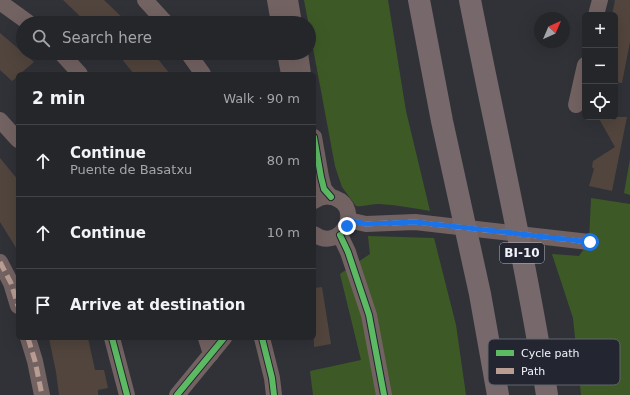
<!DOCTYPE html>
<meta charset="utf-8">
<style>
body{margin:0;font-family:"DejaVu Sans",sans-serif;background:#303236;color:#f1f3f6}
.controls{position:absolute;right:12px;top:12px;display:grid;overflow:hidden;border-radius:6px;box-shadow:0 4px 16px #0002}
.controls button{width:36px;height:36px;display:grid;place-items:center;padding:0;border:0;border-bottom:1px solid #414347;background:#24262a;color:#f1f3f6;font:20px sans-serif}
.compass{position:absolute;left:534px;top:12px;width:36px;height:36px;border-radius:50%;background:#24262a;box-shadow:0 4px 16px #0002;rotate:44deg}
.stop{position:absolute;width:12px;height:12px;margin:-9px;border:3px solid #1a73e8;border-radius:50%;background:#fff}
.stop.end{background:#1a73e8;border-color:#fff;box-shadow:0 1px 4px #0008}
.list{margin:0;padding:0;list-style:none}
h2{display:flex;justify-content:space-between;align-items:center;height:52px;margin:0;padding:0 16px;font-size:17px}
h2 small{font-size:13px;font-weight:400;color:#a3a5a8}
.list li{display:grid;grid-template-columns:26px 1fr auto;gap:12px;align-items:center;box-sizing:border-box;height:72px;padding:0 16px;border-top:1px solid #414347}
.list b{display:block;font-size:15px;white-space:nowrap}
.list p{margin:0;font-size:13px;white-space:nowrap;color:#a3a5a8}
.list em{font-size:13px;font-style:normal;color:#a3a5a8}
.icon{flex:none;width:22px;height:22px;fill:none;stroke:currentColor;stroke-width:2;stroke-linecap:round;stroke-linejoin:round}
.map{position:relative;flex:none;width:630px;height:395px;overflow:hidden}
.search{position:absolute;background:#24262a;box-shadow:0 4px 16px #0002;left:16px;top:16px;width:300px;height:44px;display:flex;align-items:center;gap:10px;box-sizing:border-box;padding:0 14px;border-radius:22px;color:#a3a5a8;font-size:15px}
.panel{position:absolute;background:#24262a;box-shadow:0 4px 16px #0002;left:16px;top:72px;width:300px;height:268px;border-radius:6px}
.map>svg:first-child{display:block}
</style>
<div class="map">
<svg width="630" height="395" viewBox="0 0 630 395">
<rect width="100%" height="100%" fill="#303238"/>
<g fill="#3d5a26">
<path d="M304,0H388L406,111L430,211C413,208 396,205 379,204C371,204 364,207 356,206L342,187L335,166Z"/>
<path d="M630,159V195L624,193Z"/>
<path d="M591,198L630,204V395H581L573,318L552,254L579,256L589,242Z"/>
<path d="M368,236L434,238L456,325L466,395H313L310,371L361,360L340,274L370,254Z"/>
</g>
<g fill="#51453d">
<path d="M63,0H104L128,23H87Z"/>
<path d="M615,0H630V42L622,83L615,82V15H612Z"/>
<path d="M0,33L34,62L20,74H18V76L12,81L0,70Z"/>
<path d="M117,53H153L170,74H134Z"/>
<path d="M598,117H627L612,191L589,186L594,169L592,167L593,161L615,147Z"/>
<path d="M0,158L18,180V251L0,222Z"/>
<path d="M322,287L331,344L314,347V288Z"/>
<path d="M49,338H88L95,370H104L108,388L98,390V395H59L56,372Z"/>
</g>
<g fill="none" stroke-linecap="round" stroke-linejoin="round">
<g stroke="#736262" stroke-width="16">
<path d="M145,0L166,23"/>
<path d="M275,0L279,23"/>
<path d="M290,0L294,23"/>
<path d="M0,2L29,23"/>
<path d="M596,15L600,0"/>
<path d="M61,53L80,74"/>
<path d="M188,53L203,74"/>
<path d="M285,53L289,74"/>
<path d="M300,53L303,74"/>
<path d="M576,105L585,65"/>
<path d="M0,120L18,140"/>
<path d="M314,137L321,177L324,189L331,197"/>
<path d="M314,201C320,197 328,195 335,198C364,209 340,253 314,234"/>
<path d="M348,220L366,224L415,222L589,242"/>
<path d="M340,235L348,252L369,315L384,395"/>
<path d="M0,262L11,283L18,306"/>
<path d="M28,338L35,361L42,395"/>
<path d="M112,338L127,395"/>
<path d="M206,338L211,354"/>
<path d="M262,338L272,378L274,395"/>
<path d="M177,395L224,338"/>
</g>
<g stroke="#77686b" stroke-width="22">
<path d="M419,0L442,121L480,294L498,395"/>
<path d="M470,0C496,132 526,262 547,395"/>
</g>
<g stroke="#b99d93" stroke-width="5" stroke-dasharray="10 5" stroke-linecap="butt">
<path d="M348,220L366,224L415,222L589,242"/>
<path d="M0,262L11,283L18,306"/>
<path d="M28,338L35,361L42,395"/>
</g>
<g stroke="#232631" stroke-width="8">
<g id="cycleway">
<path d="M314,137L321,177L324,189L331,197"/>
<path d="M340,235L348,252L369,315L384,395"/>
<path d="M112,338L127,395"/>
<path d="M262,338L272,378L274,395"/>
<path d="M177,395L224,338"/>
</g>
</g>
<use href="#cycleway" stroke="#5cba63" stroke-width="6"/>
</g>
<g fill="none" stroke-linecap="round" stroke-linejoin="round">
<path stroke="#1a73e8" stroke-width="5" d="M347,226L348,220L366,224L415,222L590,242"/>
</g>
<g text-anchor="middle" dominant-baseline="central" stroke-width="3" stroke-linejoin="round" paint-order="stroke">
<rect fill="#232631" stroke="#b3b6be" stroke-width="1" x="500" y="243" width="44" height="20" rx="3"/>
<g font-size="12" font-weight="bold" fill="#f1f3fa">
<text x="522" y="253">BI-10</text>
</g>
</g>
<rect x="488" y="339" width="132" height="46" rx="6" fill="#232631" stroke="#61646d" stroke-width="1"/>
<rect x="496" y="350" width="18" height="6" fill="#5cba63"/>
<rect x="496" y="368" width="18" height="6" fill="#b99d93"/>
<g font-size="11" fill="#f1f3fa">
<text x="521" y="357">Cycle path</text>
<text x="521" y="375">Path</text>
</g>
</svg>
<div class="controls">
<button>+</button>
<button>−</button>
<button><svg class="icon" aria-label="locate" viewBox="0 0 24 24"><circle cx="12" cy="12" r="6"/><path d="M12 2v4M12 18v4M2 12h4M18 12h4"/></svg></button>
</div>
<svg class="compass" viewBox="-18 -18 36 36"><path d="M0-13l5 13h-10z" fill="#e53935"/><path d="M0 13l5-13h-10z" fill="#a3a5a8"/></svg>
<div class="stop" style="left:590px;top:242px"></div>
<div class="stop end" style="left:347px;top:226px"></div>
<div class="search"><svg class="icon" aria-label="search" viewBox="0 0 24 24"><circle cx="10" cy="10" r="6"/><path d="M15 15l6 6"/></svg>Search here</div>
<section class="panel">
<h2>2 min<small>Walk · 90 m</small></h2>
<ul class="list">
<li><svg class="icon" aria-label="ahead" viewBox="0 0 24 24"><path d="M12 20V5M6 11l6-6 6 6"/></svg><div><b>Continue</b><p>Puente de Basatxu</p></div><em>80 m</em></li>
<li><svg class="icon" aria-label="ahead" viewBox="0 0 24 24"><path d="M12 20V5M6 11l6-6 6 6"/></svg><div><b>Continue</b></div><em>10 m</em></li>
<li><svg class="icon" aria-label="arrive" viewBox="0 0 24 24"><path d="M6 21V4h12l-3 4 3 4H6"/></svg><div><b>Arrive at destination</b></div></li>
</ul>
</section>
</div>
